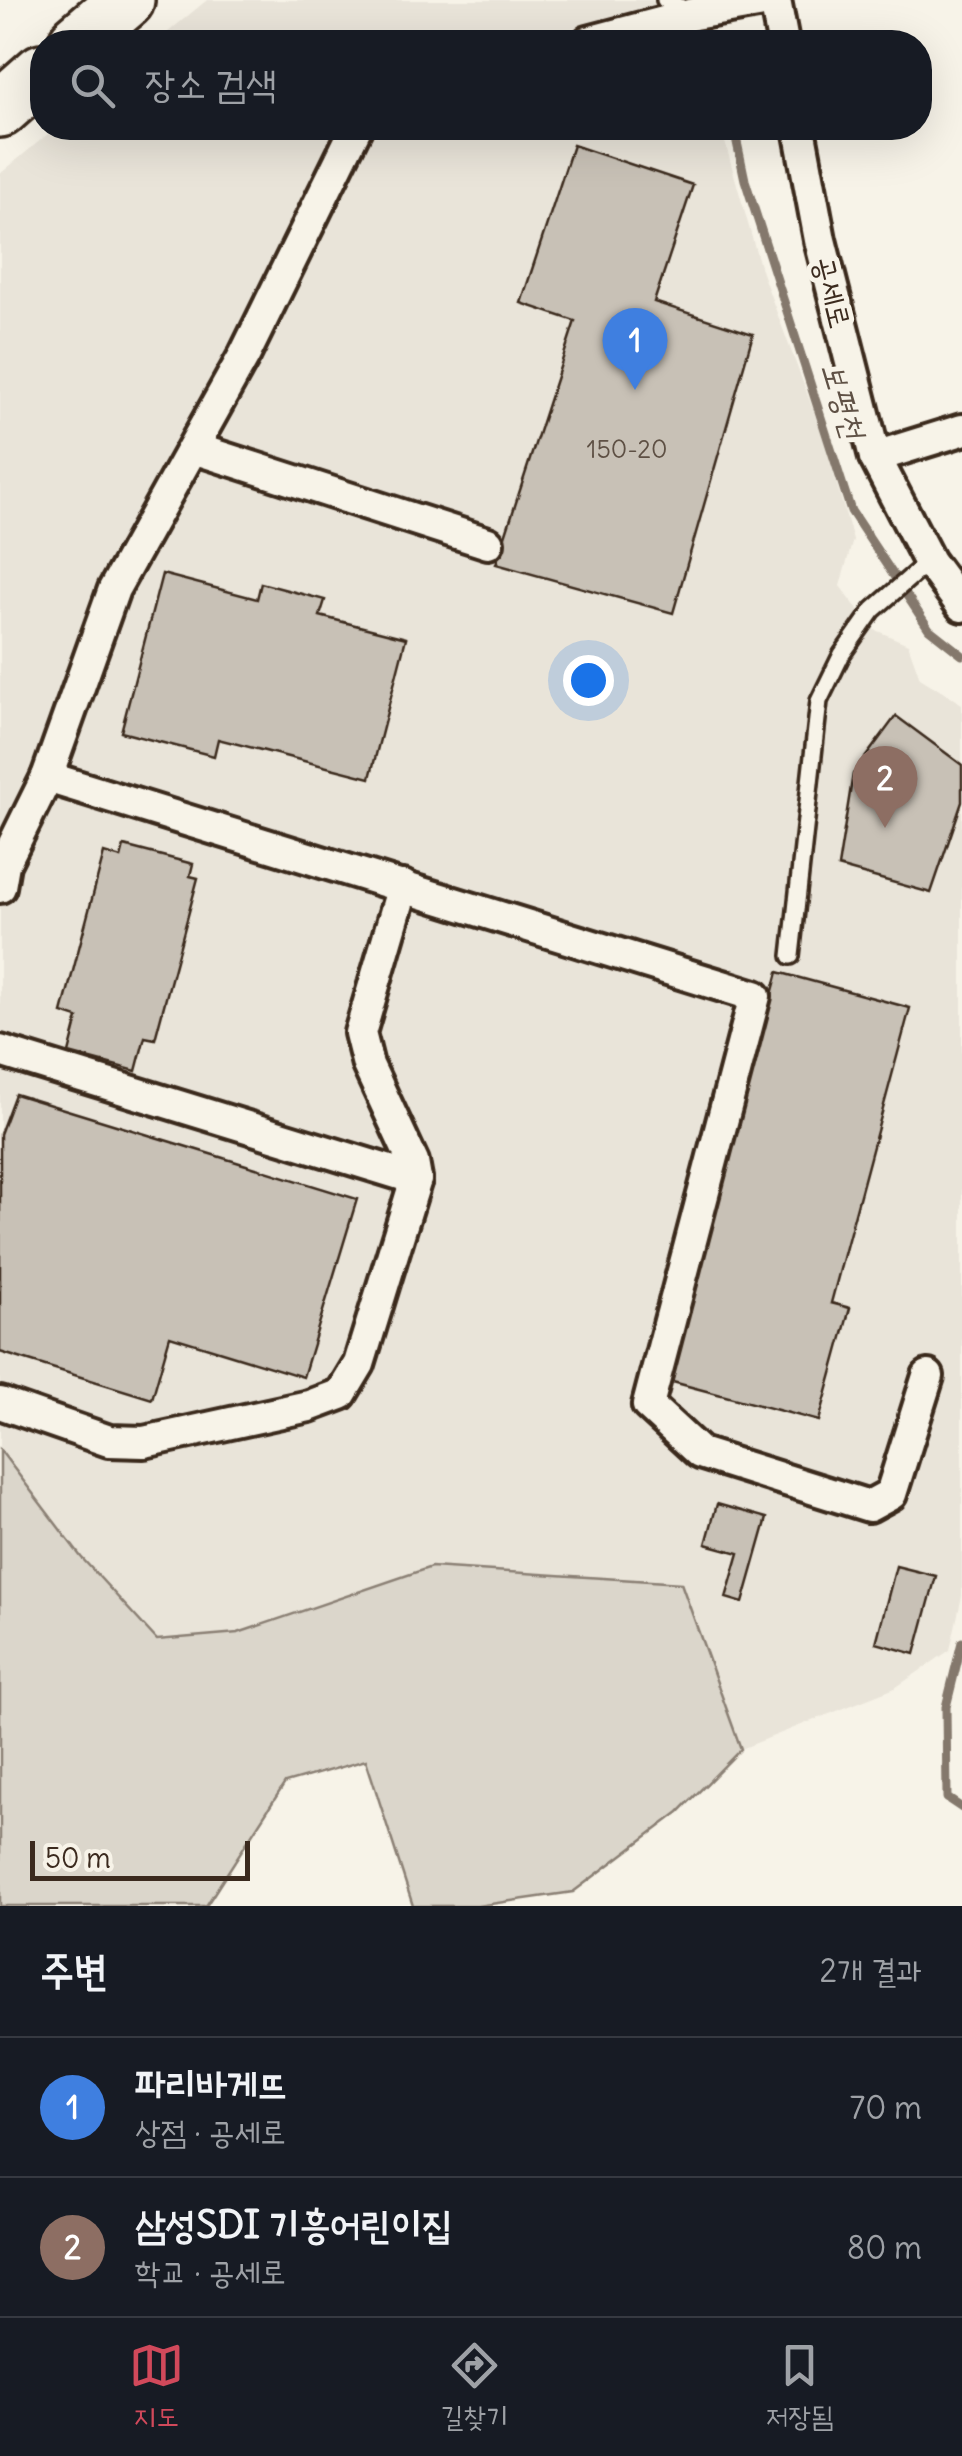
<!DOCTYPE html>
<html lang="ko">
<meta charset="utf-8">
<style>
body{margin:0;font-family:Delius,"Poor Story",sans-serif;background:#20242c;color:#f1f3f6}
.scale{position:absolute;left:30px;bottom:25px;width:220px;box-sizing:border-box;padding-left:10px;border:5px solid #3b2a1e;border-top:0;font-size:28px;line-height:35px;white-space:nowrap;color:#3b2a1e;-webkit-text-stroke:8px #f7f3e8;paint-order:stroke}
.you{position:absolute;left:588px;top:680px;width:35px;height:35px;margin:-25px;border:8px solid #fff;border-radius:50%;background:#1a73e8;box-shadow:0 0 0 15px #1a73e833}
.badge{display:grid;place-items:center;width:65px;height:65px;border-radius:50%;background:#d1495b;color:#fff;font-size:32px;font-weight:700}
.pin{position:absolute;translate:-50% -82px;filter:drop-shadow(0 2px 5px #0008)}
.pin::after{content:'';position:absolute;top:52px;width:35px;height:30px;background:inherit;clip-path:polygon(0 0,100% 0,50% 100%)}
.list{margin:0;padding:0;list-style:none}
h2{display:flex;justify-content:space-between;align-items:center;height:130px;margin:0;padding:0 40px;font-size:42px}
h2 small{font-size:32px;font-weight:400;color:#9ea1a6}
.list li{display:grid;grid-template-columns:65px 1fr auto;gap:30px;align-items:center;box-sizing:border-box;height:140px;padding:0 40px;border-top:2px solid #363941}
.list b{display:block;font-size:38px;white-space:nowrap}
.list p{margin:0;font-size:32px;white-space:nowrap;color:#9ea1a6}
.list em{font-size:32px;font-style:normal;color:#9ea1a6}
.icon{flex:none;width:55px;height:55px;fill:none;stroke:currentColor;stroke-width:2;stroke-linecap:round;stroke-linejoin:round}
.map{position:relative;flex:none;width:962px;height:1906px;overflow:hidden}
.search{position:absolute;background:#171b24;box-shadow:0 10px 40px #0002;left:30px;right:30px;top:30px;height:110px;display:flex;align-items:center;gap:25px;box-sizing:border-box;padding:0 35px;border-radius:40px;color:#9ea1a6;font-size:38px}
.sheet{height:410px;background:#171b24}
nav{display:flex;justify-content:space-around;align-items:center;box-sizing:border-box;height:140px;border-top:2px solid #363941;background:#171b24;font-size:28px;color:#9ea1a6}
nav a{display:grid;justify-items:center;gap:5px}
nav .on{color:#d1495b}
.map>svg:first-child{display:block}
</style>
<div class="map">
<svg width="962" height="1906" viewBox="0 0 962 1906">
<rect width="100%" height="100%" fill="#f7f3e8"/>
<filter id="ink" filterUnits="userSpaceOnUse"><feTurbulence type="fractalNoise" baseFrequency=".01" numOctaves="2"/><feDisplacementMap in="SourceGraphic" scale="20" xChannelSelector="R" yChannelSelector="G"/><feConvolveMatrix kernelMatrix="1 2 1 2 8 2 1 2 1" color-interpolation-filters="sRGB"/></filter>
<g filter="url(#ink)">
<g fill="#e9e4d9">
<path d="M207,0H690L698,42H156Z"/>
<path d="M55,128H721L762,273L822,433L853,540L840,586L873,629L908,644L920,678L962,704V1596L950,1650L895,1688L741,1749L680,1583L431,1567L238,1633L157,1640L81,1557L0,1450V174Z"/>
</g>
<path fill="#dbd6cb" stroke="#8b8074" stroke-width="2.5" d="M0,1450L81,1557L157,1640L238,1633L431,1567L681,1583L741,1749L679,1812L573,1892L477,1906H413L366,1760L285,1783L206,1906H0Z"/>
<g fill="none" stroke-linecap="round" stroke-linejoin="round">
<g stroke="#84786c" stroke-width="9">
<path d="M734,128L745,180L851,511L929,629L962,655"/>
<path d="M962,1642L946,1707L947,1798L962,1808"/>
</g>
</g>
<g fill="#c8c1b6" stroke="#3b2a1e" stroke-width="2.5">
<path d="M573,145L693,185L654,302L753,334L673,613L496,564L575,321L521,303Z"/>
<path d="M162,574L257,599L261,583L291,591L325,600L320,616L406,638L370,778L218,739L214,756L121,732Z"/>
<path d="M896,716L962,765V802L931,893L838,867L853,774Z"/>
<path d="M124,846L193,864L190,876L198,878L155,1039L145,1037L136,1071L69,1053L78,1018L62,1013L104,853L121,858Z"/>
<path d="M778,972L910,1008L831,1303L850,1308L819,1421L669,1381Z"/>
<path d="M15,1094L357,1199L303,1377L170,1336L152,1399L0,1352V1134Z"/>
<path d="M717,1504L767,1518L743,1603L726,1598L739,1553L706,1544Z"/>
<path d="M896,1566L936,1576L915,1654L876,1643Z"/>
</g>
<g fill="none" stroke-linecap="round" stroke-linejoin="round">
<g stroke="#3b2a1e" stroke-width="22">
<g id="lane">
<path d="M665,0L691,12"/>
<path d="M791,956L819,701L842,654L873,610L929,561"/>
</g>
</g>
<g stroke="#3b2a1e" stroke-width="38">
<g id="street">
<path d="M775,0L783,42"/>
<path d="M588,42L694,14L775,0"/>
<path d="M799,128L820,240L875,457L929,561L962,606"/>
<path d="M193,448L488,543"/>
<path d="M875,457L962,430"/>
<path d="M47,777L755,996L648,1405L700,1453L869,1506L891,1494L928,1376"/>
<path d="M0,887L4,864L47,777L114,589L245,354L356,128"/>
<path d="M0,1051L416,1179"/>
<path d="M0,1403L109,1441L144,1442L309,1406L341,1394L359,1364L416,1179L413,1162L368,1065L360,1033L403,886"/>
</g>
</g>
<g stroke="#3b2a1e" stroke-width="62">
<g id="highway">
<path d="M77,42L126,0"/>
<path d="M0,109L42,72"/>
</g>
</g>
<use href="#lane" stroke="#f7f3e8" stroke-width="15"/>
<use href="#street" stroke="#f7f3e8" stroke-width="30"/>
<use href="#highway" stroke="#f7f3e8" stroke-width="55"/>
</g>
</g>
<g text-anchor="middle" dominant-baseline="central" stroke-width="10" stroke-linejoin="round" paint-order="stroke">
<g font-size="25" fill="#5e5044">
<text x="627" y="449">150-20</text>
</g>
<g font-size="30" fill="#3b2a1e" stroke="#f7f3e8">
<text transform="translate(833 292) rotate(76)">공세로</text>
</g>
<g font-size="32" font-style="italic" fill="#5f5145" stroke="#f7f3e8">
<text transform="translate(844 400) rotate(73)">보평천</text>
</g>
</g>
</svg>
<div class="scale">50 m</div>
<div class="you"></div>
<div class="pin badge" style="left:635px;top:390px;background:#3f7fe0">1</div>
<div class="pin badge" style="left:885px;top:828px;background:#8d6e63">2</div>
<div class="search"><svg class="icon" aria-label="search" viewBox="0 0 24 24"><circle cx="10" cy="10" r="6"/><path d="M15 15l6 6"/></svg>장소 검색</div>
</div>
<section class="sheet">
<h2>주변<small>2개 결과</small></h2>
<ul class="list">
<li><span class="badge" style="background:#3f7fe0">1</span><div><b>파리바게뜨</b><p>상점 · 공세로</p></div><em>70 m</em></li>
<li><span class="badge" style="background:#8d6e63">2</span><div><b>삼성SDI 기흥어린이집</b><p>학교 · 공세로</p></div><em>80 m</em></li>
</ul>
</section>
<nav>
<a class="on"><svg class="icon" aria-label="map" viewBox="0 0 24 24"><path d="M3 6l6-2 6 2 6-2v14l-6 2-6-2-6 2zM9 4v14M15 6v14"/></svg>지도</a>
<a><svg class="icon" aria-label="directions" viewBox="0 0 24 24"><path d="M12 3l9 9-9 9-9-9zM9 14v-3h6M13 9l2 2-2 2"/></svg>길찾기</a>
<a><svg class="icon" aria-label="saved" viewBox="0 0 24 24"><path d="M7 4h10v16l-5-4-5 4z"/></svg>저장됨</a>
</nav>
